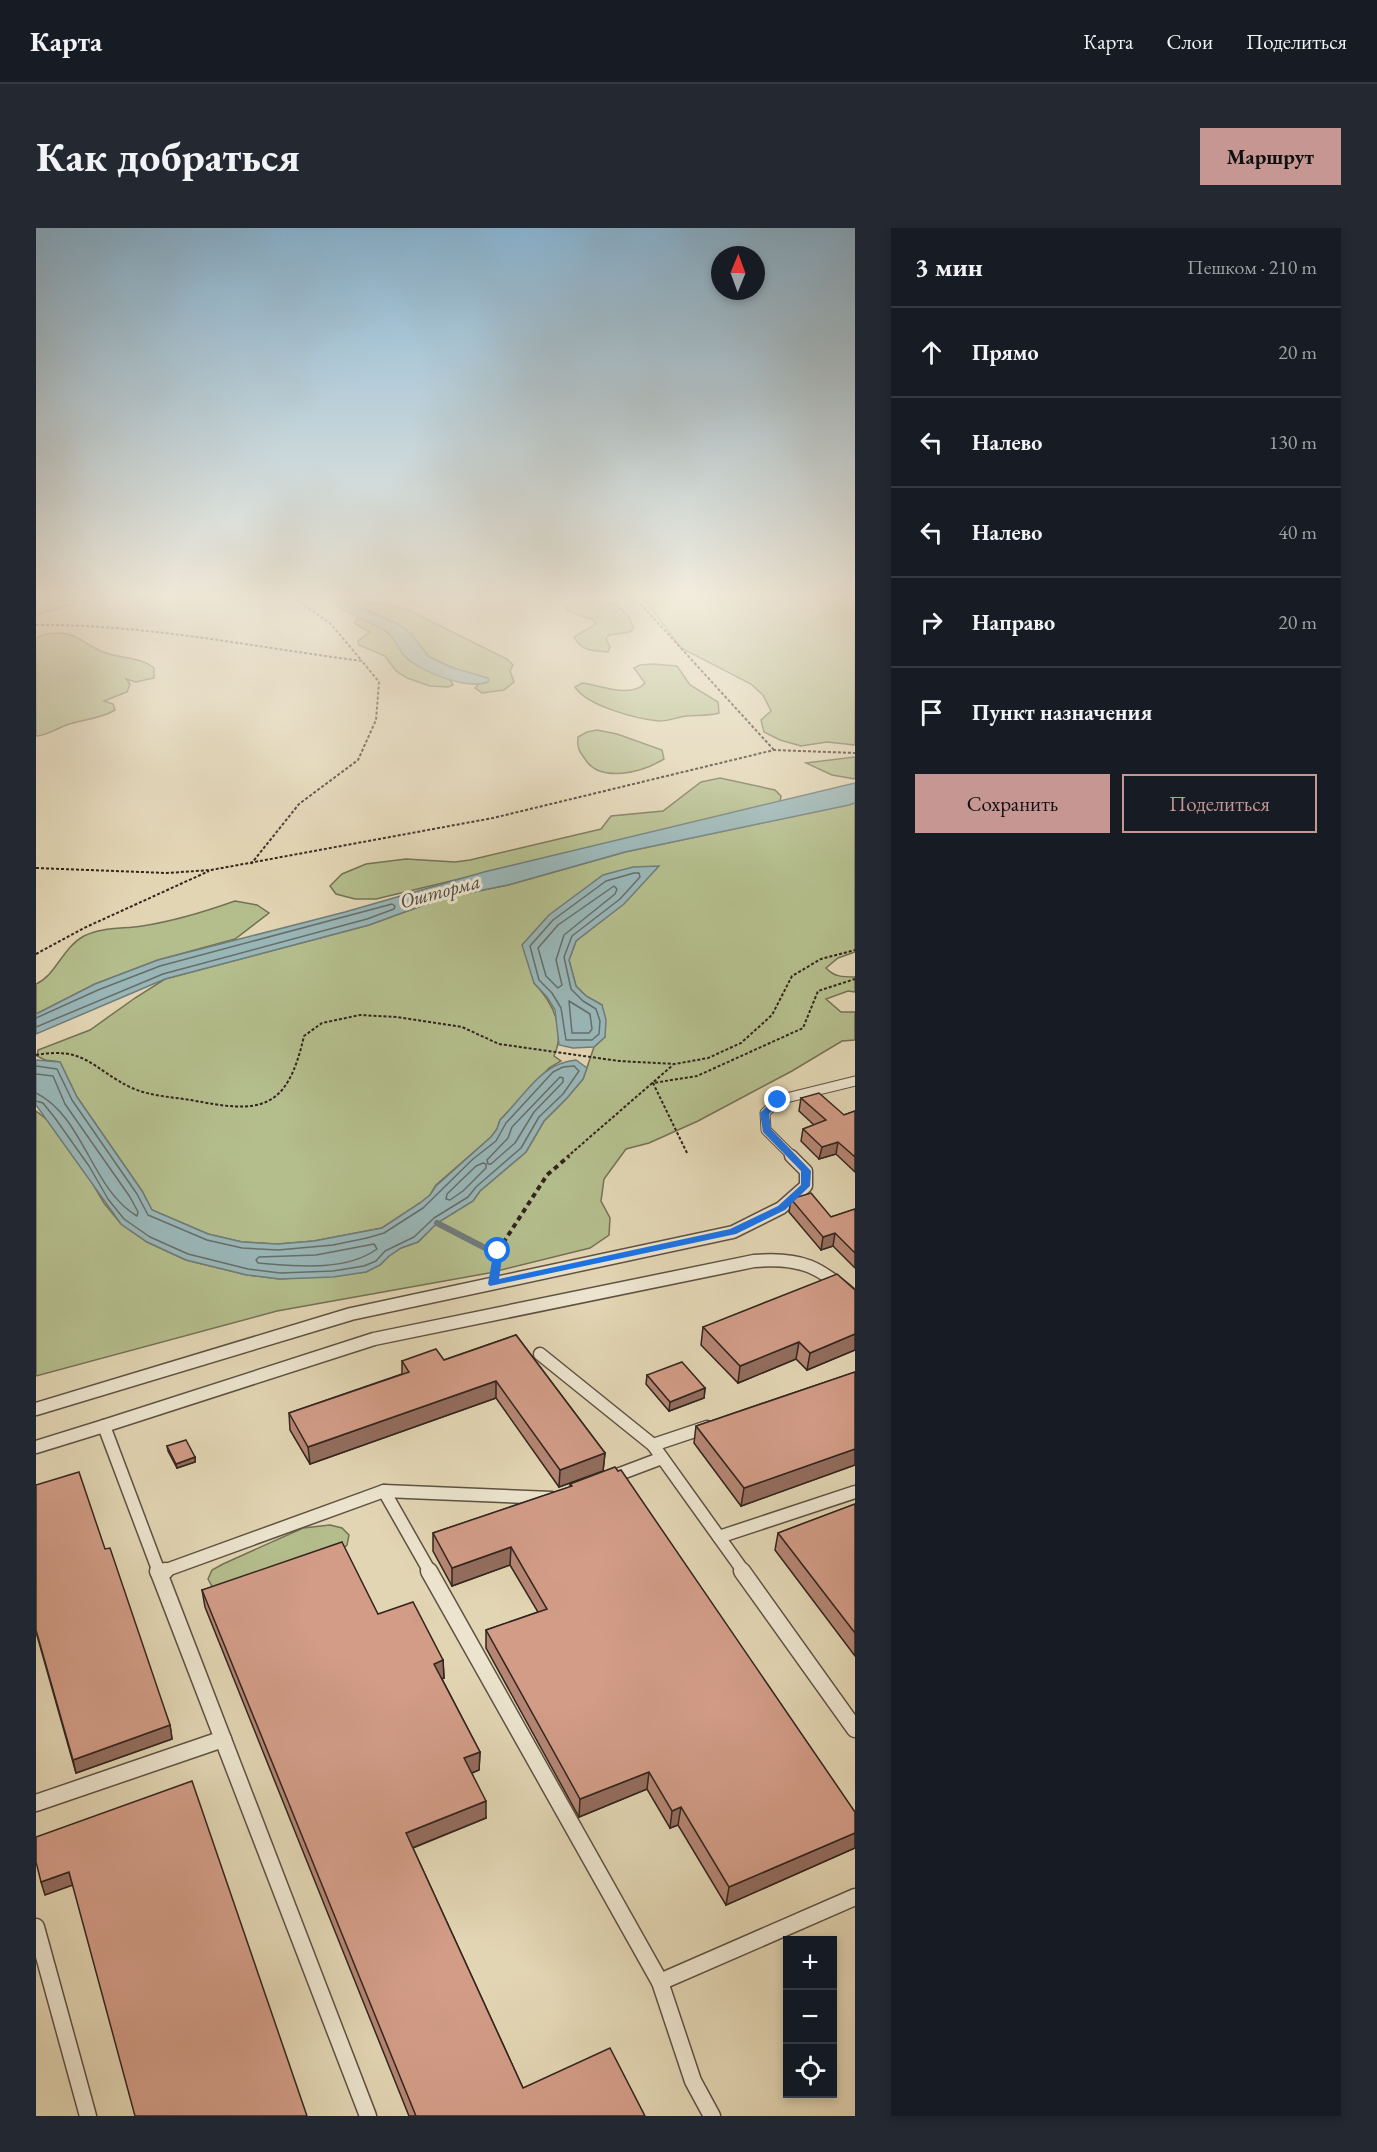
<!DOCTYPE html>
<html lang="ru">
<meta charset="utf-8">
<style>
body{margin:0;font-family:"EB Garamond",serif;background:#242831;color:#f1f3f6}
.controls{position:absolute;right:18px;bottom:18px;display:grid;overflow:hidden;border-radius:0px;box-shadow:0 3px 9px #0003}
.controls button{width:54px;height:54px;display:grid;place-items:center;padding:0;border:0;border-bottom:2px solid #363941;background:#171b24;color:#f1f3f6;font:30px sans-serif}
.compass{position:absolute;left:675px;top:18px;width:54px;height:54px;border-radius:50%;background:#171b24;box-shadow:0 3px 9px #0003;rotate:1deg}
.stop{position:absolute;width:18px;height:18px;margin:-14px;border:4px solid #1a73e8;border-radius:50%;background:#fff}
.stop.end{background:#1a73e8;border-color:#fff;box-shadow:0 2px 6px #0008}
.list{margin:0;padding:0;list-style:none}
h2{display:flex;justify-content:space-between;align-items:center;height:78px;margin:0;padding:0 24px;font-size:26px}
h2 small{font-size:20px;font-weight:400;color:#9ea1a6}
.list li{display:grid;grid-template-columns:39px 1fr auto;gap:18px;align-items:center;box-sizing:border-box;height:90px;padding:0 24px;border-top:2px solid #363941}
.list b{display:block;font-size:22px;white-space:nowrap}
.list em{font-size:20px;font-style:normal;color:#9ea1a6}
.actions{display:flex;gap:12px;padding:18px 24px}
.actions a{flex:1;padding:14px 0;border:2px solid #c59692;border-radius:0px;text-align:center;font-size:21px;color:#c59692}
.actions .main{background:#c59692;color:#111}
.icon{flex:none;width:33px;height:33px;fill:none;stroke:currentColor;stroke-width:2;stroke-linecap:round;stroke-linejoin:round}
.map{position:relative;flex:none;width:819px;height:1888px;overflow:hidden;border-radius:0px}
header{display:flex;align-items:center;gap:36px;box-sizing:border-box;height:84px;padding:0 30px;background:#171b24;border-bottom:2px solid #363941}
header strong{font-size:28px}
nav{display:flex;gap:33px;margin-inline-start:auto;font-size:21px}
.intro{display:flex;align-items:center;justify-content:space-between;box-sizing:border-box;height:144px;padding:0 36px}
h1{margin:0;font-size:42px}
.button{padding:15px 27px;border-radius:0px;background:#c59692;color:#111;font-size:21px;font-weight:700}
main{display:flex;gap:36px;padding:0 36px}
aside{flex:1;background:#171b24;border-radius:0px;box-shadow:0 3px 9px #0003}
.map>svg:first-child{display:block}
</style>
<header>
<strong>Карта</strong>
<nav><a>Карта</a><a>Слои</a><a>Поделиться</a></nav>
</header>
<div class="intro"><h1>Как добраться</h1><a class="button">Маршрут</a></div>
<main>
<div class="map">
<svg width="819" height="1888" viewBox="0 0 819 1888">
<rect width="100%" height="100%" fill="#e2d5b3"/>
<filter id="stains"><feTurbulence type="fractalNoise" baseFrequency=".00333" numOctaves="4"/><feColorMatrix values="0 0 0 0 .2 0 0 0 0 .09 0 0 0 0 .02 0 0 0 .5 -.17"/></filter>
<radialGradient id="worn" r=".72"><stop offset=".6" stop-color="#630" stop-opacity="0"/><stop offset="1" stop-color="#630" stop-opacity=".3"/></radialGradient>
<g fill="#b4bd8c" stroke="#747155" stroke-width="1.5">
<path d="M0,372H52L0,387Z"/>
<path d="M540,372L580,376L592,388L598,400L594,404L573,407L570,411L574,419L572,424C557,423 545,423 538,409L560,396L557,392L531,383L529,379Z"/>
<path d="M609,372H819V517L791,514L765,518L744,512L728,504L725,492L735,483L727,467L715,456L645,420Z"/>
<path d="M340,375L372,382L471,431L477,437L474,443L478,454L468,462L446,465L439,460L444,455H451L393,429L375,406L362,396L329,381L328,377Z"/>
<path d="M321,391L338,392L369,422L368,427C382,440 395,443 412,448L417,457L412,459L394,458L371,450L360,443L349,428L323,417L322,413L334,404L318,395Z"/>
<path d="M26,405C47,408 53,421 73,426C89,431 105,429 118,440V450L100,454L90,451L94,456L91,464L68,473L77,476L79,482C63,492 45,491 28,498C18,502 10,508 0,508V410L9,406Z"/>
<path d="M617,436L641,438L654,457L682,474L683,485C672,488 662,487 651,488C641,489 634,493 623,493C601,491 551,478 539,459L546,455C564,457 595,471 609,455L598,440L604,437Z"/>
<path d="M561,502L581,506L626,522L628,531C607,544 564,556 549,531C543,523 541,520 542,509L551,504Z"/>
<path d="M819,529V551L796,547L770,535Z"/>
<path d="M684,550L739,562L745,568L744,574L340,671H319L300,666L294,658L306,646L330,636L370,631L419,634L434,632L565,601L575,588L627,583L665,554Z"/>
<path d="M819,575V724L802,730L790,740C798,749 807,749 819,749V764L812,763L790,771L805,784H819V812L806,813L756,843L662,893L613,915L590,921L568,951L565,973L574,990L573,1007L554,1020L453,1045L241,1083L0,1148V883L14,894L48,941L68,975L85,996L111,1014L150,1032L211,1047L244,1051L330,1044L344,1037L353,1028L365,1020L382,1014L401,995L437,973L444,963L490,924L508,893L531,870L547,851L558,819L569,809L566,777L550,768L540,758L533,732L540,713L588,675L597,639L498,755C517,775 530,801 518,828L525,833L513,840L464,892L461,901L455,909L400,957L394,967L384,975L346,1000L278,1013L242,1016L206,1014L172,1006L116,982L106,963L41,869L24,834L9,832L1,828L2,822L54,802L99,770L129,751L333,697L407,670L472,657L589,624Z"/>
<path d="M199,673L221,677L233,685L199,711L122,732L59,756L0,786V756C20,747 27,719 48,708C66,699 87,701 106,698C139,693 168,684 199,673Z"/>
<path d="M294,1297L306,1300L313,1307L311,1317L302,1325L177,1360L172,1351L176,1342L187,1336L267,1300Z"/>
</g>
<g fill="#99b6b7" stroke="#707c7a" stroke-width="1.5">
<path d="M295,372H320L323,380L362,396L375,406L393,429L414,439L452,450L453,453C435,464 381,443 368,427C361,419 358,408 348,402C330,392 310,386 295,372Z"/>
<path d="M819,555V575L813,577L589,624L472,657L407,670L333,697L129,751L0,806V786L59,756L122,732L309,684L448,644Z"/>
<path d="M623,638L588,676L540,713L533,732L540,758L550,768L566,777L570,792L569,809L558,819L537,820L523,817L519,782L511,769L498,755L486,717L513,687L567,647L597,639Z"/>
<path d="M0,832L24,834L41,869L106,963L116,982L172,1006L206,1014L242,1016L278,1013L346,1000L384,975L394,967L400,958L455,909L461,901L464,892C488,869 504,835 540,832L551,840L547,851L531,870L508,893L490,924L444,963L437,973L401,995L382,1014L365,1020L353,1028L344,1037L330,1044L297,1049L244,1051L211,1047L150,1032L111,1014L85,996L0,877Z"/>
</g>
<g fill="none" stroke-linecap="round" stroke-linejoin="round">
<g stroke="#666e6a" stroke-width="1.5">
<path d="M598,645H603L604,649L584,671L536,708L528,729L535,761L547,773L560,781L564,793L563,806L556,812H530L525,780L516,765L503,752L494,718L517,692L570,653Z"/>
<path d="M578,658L581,661L579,666L528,707L520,732L526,757L522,760L510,748L502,720L522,697Z"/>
<path d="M533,773L554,786L556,801L553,805H536Z"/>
<path d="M0,790L62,762L124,738L356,676L359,678L358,681L331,691L127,746L0,799"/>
<path d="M0,838L21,841L36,872L101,966L112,987L171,1012L206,1020L242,1022L297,1017L331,1010L348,1005L387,980L437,931L460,913L470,895L517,844L527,839L538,838L543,843L527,866L503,889L485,920L440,959L432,969L398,990L378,1009L349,1023L340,1033L328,1038L297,1043L244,1045L212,1041L152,1026L114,1009L88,991L72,971L53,938L19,890L7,875L0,873"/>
<path d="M0,846L17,848L29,876L94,969L102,984L101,988C55,961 49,890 0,865"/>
<path d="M524,849L527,850V854L498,884L479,915L455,936H452L451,932L472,910L476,899Z"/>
<path d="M447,935L450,936V940L427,963L414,972L410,971L411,966L440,938Z"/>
<path d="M338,1016L341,1021C309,1044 260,1038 222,1035L220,1032L223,1029L280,1027Z"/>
</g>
<path stroke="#707c7a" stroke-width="6" d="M401,995L453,1022"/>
<g stroke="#5f5143" stroke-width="11">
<path id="service-far2" d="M757,929L730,902L729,885L742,872L819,853"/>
</g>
<g stroke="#5f5143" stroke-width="15">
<g id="service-far1">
<path d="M504,1126L617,1217L708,1344"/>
<path d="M0,1181L315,1086L697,1004L745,980L770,958V943L755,928"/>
<path d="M68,1198L338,1111L718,1033C766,1029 784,1039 819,1070"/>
<path d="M617,1217L671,1199"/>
<path d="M0,1219L68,1198L123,1344"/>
<path d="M573,1250L626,1230"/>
<path d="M348,1263L394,1344"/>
<path d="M683,1309L819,1264"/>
<path d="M125,1344L348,1263L516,1270"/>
</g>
</g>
<g stroke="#5f5143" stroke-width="19">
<g id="service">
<path d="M122,1343L123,1345"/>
<path d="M129,1343L123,1345L332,1888"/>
<path d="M393,1343L624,1754L657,1853L676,1888"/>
<path d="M706,1343L819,1501"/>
<path d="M0,1575L187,1511"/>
<path d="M0,1699L52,1888"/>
<path d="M624,1754L819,1669"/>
</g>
</g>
<g stroke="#33251e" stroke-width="2" stroke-dasharray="3 2" stroke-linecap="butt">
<path d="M260,372L294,395L326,433"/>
<path d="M601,372L738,522"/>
<path d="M0,397C110,396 217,419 326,433L343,454L340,492L322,532L263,576L215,636"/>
<path d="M0,640L131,645L175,642L457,590L738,522L819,525"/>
<path d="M0,726L48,700L173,643"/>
<path d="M0,827C50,818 56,841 96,860C114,868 135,869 155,872C225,886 251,883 268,808L286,795L324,787L360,789L426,799L463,816L583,833L639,836L672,830L705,815L736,787L756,748L785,731L819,722"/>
<path d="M651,925L617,855L661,848L767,800L782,763L819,751"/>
<path d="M531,929L637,837"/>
</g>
<path stroke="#33251e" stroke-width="4" stroke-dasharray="5 4" stroke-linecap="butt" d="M459,1040L462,1023L511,947L533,928"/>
<use href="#service-far2" stroke="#ece4ce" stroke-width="9"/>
<use href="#service-far1" stroke="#ece4ce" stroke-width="12"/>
<use href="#service" stroke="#ece4ce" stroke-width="16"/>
</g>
<g fill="#b58674" stroke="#33251e" stroke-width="1.5">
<path d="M765,870L808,887L819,883V944L800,926L783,931L765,913L767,901L778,897L763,883Z"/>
<path d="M755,971L795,989L819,981V1040L797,1018L785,1022L753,984Z"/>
<path d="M819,1062V1122L771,1142L760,1131L702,1155L665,1117L667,1099Z"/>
<path d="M480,1107L569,1225L567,1243L523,1259L460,1170L274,1236L254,1202L253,1185L366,1146V1133L408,1132Z"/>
<path d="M819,1144V1237L705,1278L658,1215L660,1198Z"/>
<path d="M611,1147L669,1160L668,1170L633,1183L610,1156Z"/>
<path d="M131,1218L159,1229V1234L141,1240L132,1223Z"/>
<path d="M534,1256L819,1584V1620L690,1677L642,1597L634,1600L611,1561L543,1589L450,1420V1402L502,1384L474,1337L416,1358L397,1323V1305L534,1259Z"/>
<path d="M0,1257L69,1321L134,1497L136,1511L40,1545L0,1404Z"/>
<path d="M819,1276V1428L739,1322L742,1305Z"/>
<path d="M166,1362L407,1432L408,1450L406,1451L444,1524L443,1542L436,1545L450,1590L377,1620L487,1860L609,1888H373L169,1379Z"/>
</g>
<g fill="#936d5e" stroke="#33251e" stroke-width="1.5">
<path d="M802,914L800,926L783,931L786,919Z"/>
<path d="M799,1005L797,1018L785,1022L787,1009Z"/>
<path d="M819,1106V1122L771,1142L774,1125Z"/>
<path d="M763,1114L760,1131L702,1155L704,1138Z"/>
<path d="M460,1153V1170L274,1236L272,1219Z"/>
<path d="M669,1160L668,1170L633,1183L634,1174Z"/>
<path d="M819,1221V1237L705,1278L708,1260Z"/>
<path d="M569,1225L567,1243L523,1259L524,1242Z"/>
<path d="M159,1229V1234L141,1240L140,1236Z"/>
<path d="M475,1319L474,1337L416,1358V1340Z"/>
<path d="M407,1432L408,1450L398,1454V1436Z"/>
<path d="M134,1497L136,1511L40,1545L37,1532Z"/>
<path d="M444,1524L443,1542L428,1548V1530Z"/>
<path d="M613,1544L611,1561L543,1589L544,1571Z"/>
<path d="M450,1573V1590L371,1622L370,1605Z"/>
<path d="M645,1579L642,1597L634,1600L636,1583Z"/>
<path d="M819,1605V1620L690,1677L693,1659Z"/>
<path d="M33,1644L37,1657L9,1667L5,1654Z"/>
</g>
<g fill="#d29c87" stroke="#33251e" stroke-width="1.5">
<path d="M783,865L808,887L819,883V929L802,914L786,919L767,901L790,892L765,870Z"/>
<path d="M775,965L795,989L819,981V1025L799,1005L787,1009L755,971Z"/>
<path d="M801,1046L819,1062V1106L774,1125L763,1114L704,1138L667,1099Z"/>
<path d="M480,1107L569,1225L524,1242L460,1153L272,1219L253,1185L373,1144L366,1133L400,1121L408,1132Z"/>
<path d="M646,1134L669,1160L634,1174L611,1147Z"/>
<path d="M819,1144V1221L708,1260L660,1198Z"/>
<path d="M150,1212L159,1229L140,1236L131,1218Z"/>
<path d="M579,1239L582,1243L585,1242L819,1584V1605L693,1659L645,1579L636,1583L613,1544L544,1571L450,1402L511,1381L475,1319L416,1340L397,1305L536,1258L534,1256Z"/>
<path d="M43,1244L69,1321L74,1320L134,1497L37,1532L0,1402V1257Z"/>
<path d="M819,1276V1405L742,1305Z"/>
<path d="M306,1314L342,1386L377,1374L407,1432L398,1436L444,1524L428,1530L450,1573L370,1605L487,1860L574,1820L609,1888H380L166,1362Z"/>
<path d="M156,1553L271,1888H99L33,1644L5,1654L0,1634V1609Z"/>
</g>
<linearGradient id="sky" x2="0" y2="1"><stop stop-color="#88b5d4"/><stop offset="0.58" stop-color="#f2ecdd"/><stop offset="1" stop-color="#f2ecdd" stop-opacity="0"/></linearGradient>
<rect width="819" height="636" fill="url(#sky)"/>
<path fill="#1a73e8" d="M739,870L747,872L733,886L735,901L775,943L774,958L749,982L700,1006L454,1058L452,1056L458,1021H465L467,1023L463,1051L694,1001L742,978L765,957V943L727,904L724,885Z"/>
<g text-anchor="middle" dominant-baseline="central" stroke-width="6" stroke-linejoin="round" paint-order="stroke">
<g font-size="20" font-style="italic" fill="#4c4944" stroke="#ece4ce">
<text transform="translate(404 663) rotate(-15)">Ошторма</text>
</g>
</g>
<rect width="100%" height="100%" filter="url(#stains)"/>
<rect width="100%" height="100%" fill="url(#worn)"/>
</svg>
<div class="controls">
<button>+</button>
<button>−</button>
<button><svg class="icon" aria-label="locate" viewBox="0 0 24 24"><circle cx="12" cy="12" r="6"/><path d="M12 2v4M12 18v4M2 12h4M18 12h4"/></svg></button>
</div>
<svg class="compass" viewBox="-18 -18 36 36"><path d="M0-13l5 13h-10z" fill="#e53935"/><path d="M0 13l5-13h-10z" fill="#9ea1a6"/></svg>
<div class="stop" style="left:462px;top:1023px"></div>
<div class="stop end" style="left:742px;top:872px"></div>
</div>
<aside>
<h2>3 мин<small>Пешком · 210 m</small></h2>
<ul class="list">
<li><svg class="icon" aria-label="ahead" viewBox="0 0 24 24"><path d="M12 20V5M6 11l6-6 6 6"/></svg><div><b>Прямо</b></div><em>20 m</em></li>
<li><svg class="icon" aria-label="left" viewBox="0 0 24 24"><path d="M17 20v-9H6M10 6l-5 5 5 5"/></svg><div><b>Налево</b></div><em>130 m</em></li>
<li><svg class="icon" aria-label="left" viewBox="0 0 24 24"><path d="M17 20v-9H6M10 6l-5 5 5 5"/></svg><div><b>Налево</b></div><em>40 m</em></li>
<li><svg class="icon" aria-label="right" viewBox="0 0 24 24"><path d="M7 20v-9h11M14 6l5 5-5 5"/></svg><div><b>Направо</b></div><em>20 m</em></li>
<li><svg class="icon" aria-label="arrive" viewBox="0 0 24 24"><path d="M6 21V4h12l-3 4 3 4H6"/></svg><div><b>Пункт назначения</b></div></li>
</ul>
<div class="actions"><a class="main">Сохранить</a><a>Поделиться</a></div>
</aside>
</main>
